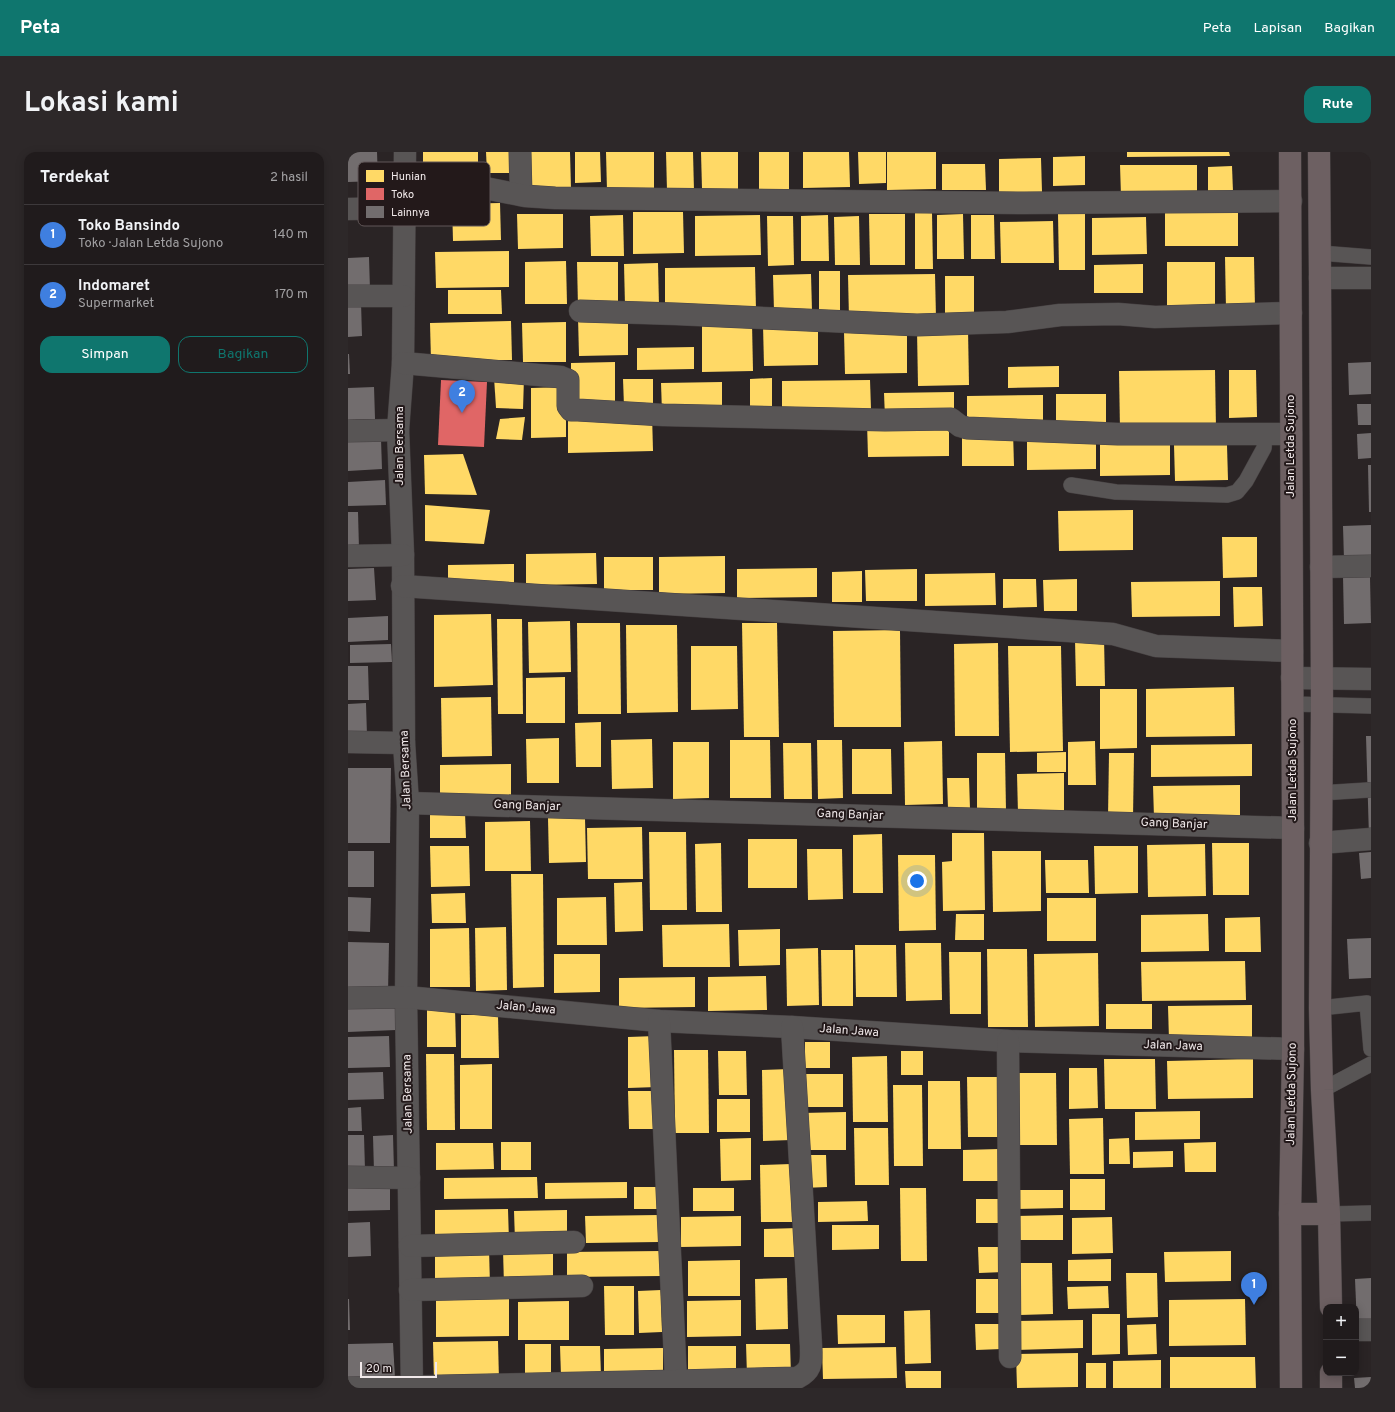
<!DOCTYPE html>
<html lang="id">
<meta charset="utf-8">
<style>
body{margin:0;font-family:Overpass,sans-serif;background:#2d2829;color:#f1f3f6}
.controls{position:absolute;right:12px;bottom:12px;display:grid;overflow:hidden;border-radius:8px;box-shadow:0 2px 10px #0003}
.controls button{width:36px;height:36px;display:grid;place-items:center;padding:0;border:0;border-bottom:1px solid #3d393b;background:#201b1c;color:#f1f3f6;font:20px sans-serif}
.scale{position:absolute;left:12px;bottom:10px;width:77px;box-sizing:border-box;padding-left:4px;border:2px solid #f1e9ea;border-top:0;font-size:11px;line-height:14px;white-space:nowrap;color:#f1e9ea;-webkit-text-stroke:3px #23191a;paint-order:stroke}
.you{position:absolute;left:569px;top:729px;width:14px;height:14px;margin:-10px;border:3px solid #fff;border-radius:50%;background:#1a73e8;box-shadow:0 0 0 6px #1a73e833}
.badge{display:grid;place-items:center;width:26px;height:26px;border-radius:50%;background:#0f766e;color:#fff;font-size:13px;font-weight:700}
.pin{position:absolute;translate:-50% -33px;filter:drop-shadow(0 1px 2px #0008)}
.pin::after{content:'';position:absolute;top:21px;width:14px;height:12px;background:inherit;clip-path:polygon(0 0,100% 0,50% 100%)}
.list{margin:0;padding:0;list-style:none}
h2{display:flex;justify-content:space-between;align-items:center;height:52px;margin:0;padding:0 16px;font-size:17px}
h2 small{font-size:13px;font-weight:400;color:#a2a1a3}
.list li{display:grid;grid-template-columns:26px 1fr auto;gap:12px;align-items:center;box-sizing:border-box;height:60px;padding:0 16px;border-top:1px solid #3d393b}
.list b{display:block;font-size:15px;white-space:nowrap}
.list p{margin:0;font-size:13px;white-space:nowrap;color:#a2a1a3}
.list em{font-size:13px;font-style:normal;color:#a2a1a3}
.actions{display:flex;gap:8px;padding:12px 16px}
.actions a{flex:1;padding:9px 0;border:1px solid #0f766e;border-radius:12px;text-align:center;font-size:14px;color:#0f766e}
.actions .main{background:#0f766e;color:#fff}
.map{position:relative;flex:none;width:1023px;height:1236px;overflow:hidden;border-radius:12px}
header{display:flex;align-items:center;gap:24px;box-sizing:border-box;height:56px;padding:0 20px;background:#0f766e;color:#fff}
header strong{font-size:19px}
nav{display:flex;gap:22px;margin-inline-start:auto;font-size:14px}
.intro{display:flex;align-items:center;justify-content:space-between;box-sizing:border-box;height:96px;padding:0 24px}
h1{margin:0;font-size:28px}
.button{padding:10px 18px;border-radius:12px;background:#0f766e;color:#fff;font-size:14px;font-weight:700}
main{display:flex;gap:24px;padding:0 24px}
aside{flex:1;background:#201b1c;border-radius:12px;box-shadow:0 2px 10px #0003}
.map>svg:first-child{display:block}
</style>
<header>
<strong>Peta</strong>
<nav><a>Peta</a><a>Lapisan</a><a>Bagikan</a></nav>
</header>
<div class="intro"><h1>Lokasi kami</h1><a class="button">Rute</a></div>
<main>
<aside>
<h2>Terdekat<small>2 hasil</small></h2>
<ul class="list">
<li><span class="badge" style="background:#3f7fe0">1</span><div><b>Toko Bansindo</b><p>Toko · Jalan Letda Sujono</p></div><em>140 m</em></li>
<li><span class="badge" style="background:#3f7fe0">2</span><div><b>Indomaret</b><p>Supermarket</p></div><em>170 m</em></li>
</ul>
<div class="actions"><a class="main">Simpan</a><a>Bagikan</a></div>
</aside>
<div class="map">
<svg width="1023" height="1236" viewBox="0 0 1023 1236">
<rect width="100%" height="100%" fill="#2a2425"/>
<g fill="#ffd966">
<path d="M75,0H130V17L75,18Z"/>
<path d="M138,0H164L165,21H139Z"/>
<path d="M176,0H222L223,37L176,38Z"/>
<path d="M227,0H252L253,30L227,31Z"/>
<path d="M258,0H306V38L259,39Z"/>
<path d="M318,0H345L346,39H319Z"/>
<path d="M353,0H390V37H354Z"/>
<rect x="411" y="0" width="30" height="38"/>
<path d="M455,0H501L502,35L455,36Z"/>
<path d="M510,0H538V31L511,32Z"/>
<path d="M539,0H588V37L539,38Z"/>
<path d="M779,0H881L882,4L779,5Z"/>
<path d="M737,4V33L705,34V5Z"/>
<path d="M693,6L694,40L651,41V7Z"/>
<path d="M594,12H637L638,38H594Z"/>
<path d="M772,13H849V43L773,44Z"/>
<path d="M884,14L885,40H860V15Z"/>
<path d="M152,51L153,88L105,89L104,52Z"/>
<path d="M890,59V94H817V60Z"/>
<path d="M285,60H335L336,101L285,102Z"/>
<path d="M567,61H584L585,117H567Z"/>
<path d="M169,62H215V96L170,97Z"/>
<path d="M521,62H557V113H522Z"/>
<path d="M615,62L616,107H589V63Z"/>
<path d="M710,62H737V118H711Z"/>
<path d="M275,63L276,104H243L242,64Z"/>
<path d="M412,63L413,103L347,104V64Z"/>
<path d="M480,63L481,109H453V64Z"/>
<path d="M623,63H646L647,107H623Z"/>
<path d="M419,64H445L446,113L420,114Z"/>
<path d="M511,64L512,113H487L486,65Z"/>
<path d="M798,65L799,102L744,103V66Z"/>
<path d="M705,69L706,111H653L652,70Z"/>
<path d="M161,99V135L88,136L87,100Z"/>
<path d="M877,105H906L907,157L878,158Z"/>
<path d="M218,109L219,152H177V110Z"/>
<path d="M229,110H270V155H230Z"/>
<path d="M819,110H867V162L819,163Z"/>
<path d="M310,111L311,154H277L276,112Z"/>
<path d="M795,112V141H746V113Z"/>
<path d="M407,115L408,158L317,159V116Z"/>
<path d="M471,119H492V158L471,159Z"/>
<path d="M463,122L464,159H426L425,123Z"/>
<path d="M587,122L588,166L501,167L500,123Z"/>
<rect x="597" y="124" width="29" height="41"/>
<path d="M100,138H153L154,162H100Z"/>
<path d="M230,165H280V203L231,204Z"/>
<path d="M163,169L164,208L83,209L82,171Z"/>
<path d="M218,170V210H175L174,171Z"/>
<path d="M404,171L405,219L354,220V172Z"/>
<path d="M470,172V213L416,214L415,173Z"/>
<path d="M620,177L621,233L570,234L569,178Z"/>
<path d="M559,179V221L497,222L496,180Z"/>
<path d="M346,195V217L289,218V196Z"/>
<path d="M267,210V253H223V211Z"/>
<path d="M711,214V235L660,236V215Z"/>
<path d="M867,218L868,277L772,278L771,219Z"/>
<path d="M881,218H908L909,265L881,266Z"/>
<path d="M146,225H176L175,257L148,256Z"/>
<path d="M424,226V257H402V227Z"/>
<path d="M275,227H305V254H276Z"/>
<path d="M522,228L523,257L434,258V229Z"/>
<path d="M374,230V259L314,260L313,231Z"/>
<path d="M218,235V285L183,286V236Z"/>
<path d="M606,240V265L537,266L536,241Z"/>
<rect x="708" y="242" width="50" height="34"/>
<path d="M695,243V273L619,274V244Z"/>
<path d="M304,262L305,299L220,301V263Z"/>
<path d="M177,265L174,288L148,287L152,267Z"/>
<path d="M601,268V304L520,305L519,270Z"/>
<path d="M614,279H665L666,314H614Z"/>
<path d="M748,282V317L679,318V283Z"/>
<path d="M752,286H822V323L752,324Z"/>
<path d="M826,293H879L880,328L827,329Z"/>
<path d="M115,302L129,343L77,342L76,303Z"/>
<path d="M77,353L142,358L136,392L77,389Z"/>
<path d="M785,358V398L711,399L710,359Z"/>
<path d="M874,385H909V425L875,426Z"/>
<path d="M248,401L249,432L178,433V402Z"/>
<path d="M377,404V441L311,442V405Z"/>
<rect x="256" y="405" width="49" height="33"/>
<path d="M166,412V433L100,434V413Z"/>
<path d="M469,416V445L389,446V417Z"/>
<path d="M569,417V449H518L517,418Z"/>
<path d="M514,419V450H484V420Z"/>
<path d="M647,421L648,453L577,454V422Z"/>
<path d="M655,427H688L689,455L655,456Z"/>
<path d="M729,427V459H696L695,428Z"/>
<path d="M872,429V464L784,465L783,430Z"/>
<path d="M885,435H914L915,474L886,475Z"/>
<path d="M143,462L145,533L86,535V463Z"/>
<path d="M149,467H174L175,562H150Z"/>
<path d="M222,469L223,520L181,521L180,470Z"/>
<path d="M229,471H272L273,562H230Z"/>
<path d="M394,471H429L431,585H396Z"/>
<path d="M278,473H329L330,560L279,561Z"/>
<path d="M552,478L553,575H486L485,479Z"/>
<path d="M756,486L757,534H728L727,487Z"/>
<path d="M650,491L651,584H607L606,492Z"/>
<path d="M343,494H389L390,557L343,558Z"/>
<path d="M660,494H713L715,599L662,600Z"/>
<path d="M217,525V571H178V526Z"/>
<path d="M886,535L887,584L798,585V537Z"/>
<path d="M752,537H789V596L752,597Z"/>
<path d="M143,545L144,604L94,605L93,546Z"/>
<path d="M253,570V615H228L227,571Z"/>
<path d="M211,586V631H179L178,587Z"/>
<path d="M304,587L305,636L264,637L263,588Z"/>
<path d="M382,588H422L423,646H382Z"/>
<path d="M469,588H494L495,646L470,647Z"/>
<path d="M594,589L595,652L557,653L556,590Z"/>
<path d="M747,589L748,633H720V590Z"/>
<path d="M325,590H361V646L325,647Z"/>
<path d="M435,591H463L464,647H436Z"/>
<path d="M904,592V624L803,625V593Z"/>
<path d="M504,597H543L544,642H504Z"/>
<path d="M718,600V620H689V601Z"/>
<path d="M629,601H657L658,659L629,660Z"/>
<path d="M761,601H786L785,666H760Z"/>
<path d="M163,612V645L92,646V613Z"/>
<path d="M716,621V661L670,662L669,622Z"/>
<path d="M599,626H621L622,657H600Z"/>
<path d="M892,633V664L806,665L805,634Z"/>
<path d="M82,661H117L118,686H82Z"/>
<path d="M200,666H237L238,710L201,711Z"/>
<path d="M182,669L183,719H137V670Z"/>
<path d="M294,675L295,727H240L239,676Z"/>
<path d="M301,680H338L339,758H302Z"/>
<path d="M604,681H636L637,758L595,759L594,710L604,709Z"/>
<path d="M534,682L535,741H505V683Z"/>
<rect x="400" y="687" width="49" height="49"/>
<path d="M373,691L374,760H348L347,692Z"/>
<path d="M864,691H901V743H865Z"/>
<path d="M857,692L858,744L800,745L799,693Z"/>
<path d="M82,694H121L122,734L83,735Z"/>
<path d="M746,694H790V741L747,742Z"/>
<path d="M459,697H494L495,747L460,748Z"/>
<path d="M644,699H693V759L645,760Z"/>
<path d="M550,703H587L588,778L551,779Z"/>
<path d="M697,708H740L741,741H698Z"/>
<path d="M163,722H195L196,835L165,836Z"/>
<path d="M294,730L295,779L267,780L266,731Z"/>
<path d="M117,741L118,771H84L83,742Z"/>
<path d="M258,745L259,793H209V746Z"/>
<rect x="699" y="746" width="49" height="43"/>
<path d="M608,762H636V788H607Z"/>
<path d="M860,762L861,799L793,800V763Z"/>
<path d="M912,765L913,800H877V766Z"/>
<path d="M381,772L382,815H315L314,773Z"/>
<path d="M158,775L159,838L128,839L127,776Z"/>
<path d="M121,776L122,835H82V777Z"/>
<path d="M432,777V813L391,814L390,778Z"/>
<path d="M557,791H593L594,848L558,849Z"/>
<path d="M507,793H548L549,845H508Z"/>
<path d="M470,796L471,853L439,854L438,797Z"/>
<path d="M639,797H679L680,875H640Z"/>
<path d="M473,798H505V854H474Z"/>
<path d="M601,800H633V862H602Z"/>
<path d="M750,801L751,874L687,875L686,802Z"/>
<path d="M206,802H252V840L206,841Z"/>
<path d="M897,809L898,848L794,849L793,810Z"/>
<path d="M418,824L419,858L360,859V825Z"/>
<path d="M347,825V855L271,856V826Z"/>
<rect x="758" y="852" width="46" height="25"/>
<path d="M904,853V887L821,888L820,854Z"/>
<path d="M79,856H107L108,895H79Z"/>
<path d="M113,863H150L151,906H113Z"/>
<path d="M308,884L309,935L280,936V885Z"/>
<rect x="457" y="890" width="25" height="26"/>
<path d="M326,898H360L361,981H327Z"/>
<path d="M370,899H398L399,943H371Z"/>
<rect x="553" y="899" width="22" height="24"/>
<path d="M78,902H106L107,978H79Z"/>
<path d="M539,904L540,970H505L504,905Z"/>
<path d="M756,907H807L808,957H757Z"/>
<path d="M905,907V946L820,947L819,909Z"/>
<path d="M144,912V977H112V913Z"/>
<path d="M721,916H749L750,956L721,957Z"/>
<path d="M442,917L443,988L415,989L414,918Z"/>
<path d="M670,921H708L709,993H670Z"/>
<rect x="457" y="922" width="38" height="33"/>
<path d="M619,925H651L652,985H620Z"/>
<path d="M580,929H612L613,997H580Z"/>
<path d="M545,933H574L575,1014H546Z"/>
<path d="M280,939H311V977H281Z"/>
<rect x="369" y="947" width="33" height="33"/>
<path d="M852,959V987L787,988V960Z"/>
<path d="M498,960V998H454V961Z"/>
<path d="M755,966L756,1022H722L721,967Z"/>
<path d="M506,976H540L541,1033H507Z"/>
<path d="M403,986V1028L373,1029L372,987Z"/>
<path d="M781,986L782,1012H761V987Z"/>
<rect x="153" y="990" width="30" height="28"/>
<path d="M868,990V1020H837L836,991Z"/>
<path d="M88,991H145L146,1017L88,1018Z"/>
<path d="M651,997L652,1029H615V998Z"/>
<path d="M825,999V1015L785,1016V1000Z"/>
<path d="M454,1003H478L479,1035L455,1036Z"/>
<path d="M443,1012L444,1070H413L412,1013Z"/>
<path d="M189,1025L190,1046L96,1047V1026Z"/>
<rect x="722" y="1027" width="35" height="31"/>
<path d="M279,1030V1046L197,1047V1031Z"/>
<rect x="286" y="1035" width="28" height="22"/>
<rect x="345" y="1036" width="41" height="23"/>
<path d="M552,1036H578L579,1109H553Z"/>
<path d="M667,1038H715V1056L667,1057Z"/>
<rect x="628" y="1047" width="26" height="24"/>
<path d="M519,1049L520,1069L470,1070V1050Z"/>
<path d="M160,1057L161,1090L87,1091V1058Z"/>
<path d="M219,1058V1089H167L166,1059Z"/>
<path d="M311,1063V1090L238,1091L237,1064Z"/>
<path d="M715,1063V1088H668L667,1064Z"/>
<path d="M393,1064V1094L333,1095V1065Z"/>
<path d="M764,1065L765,1101L724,1102V1066Z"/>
<path d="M484,1073H531V1097L484,1098Z"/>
<path d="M450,1076V1105H416V1077Z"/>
<path d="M630,1095H655L656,1120L631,1121Z"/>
<path d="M141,1096L142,1134H87V1097Z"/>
<path d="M205,1097V1133H156L155,1098Z"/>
<path d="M313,1099L314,1124L219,1125V1100Z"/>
<path d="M883,1099V1129L817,1130L816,1100Z"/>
<path d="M763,1107V1129H720V1108Z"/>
<path d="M392,1108V1144H340V1109Z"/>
<path d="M672,1111H704L705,1162L672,1163Z"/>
<path d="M778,1121H809L810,1165L779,1166Z"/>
<path d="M439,1126L440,1177L408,1178L407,1127Z"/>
<path d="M628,1127H655L656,1161H628Z"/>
<path d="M256,1134H286V1183H257Z"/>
<path d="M760,1134L761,1156L720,1157L719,1135Z"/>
<path d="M313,1138L314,1180L291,1181L290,1139Z"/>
<path d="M161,1146V1184L88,1185V1147Z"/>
<path d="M897,1147L898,1193L821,1194V1148Z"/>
<path d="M393,1148V1184L339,1185V1149Z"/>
<path d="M221,1149V1188H170V1150Z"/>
<path d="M582,1158L583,1211L557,1212L556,1159Z"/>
<path d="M744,1162H772V1202L744,1203Z"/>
<path d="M489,1163H537V1191L490,1192Z"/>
<path d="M735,1168V1196L666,1198L665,1169Z"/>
<path d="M627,1172H653L654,1197L628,1198Z"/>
<path d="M808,1172L809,1202L780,1203L779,1173Z"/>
<path d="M150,1189L151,1228L86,1229L85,1190Z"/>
<rect x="177" y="1192" width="26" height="32"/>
<path d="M398,1192H442L443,1223L399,1224Z"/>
<path d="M212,1194H252L253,1224H213Z"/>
<rect x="340" y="1194" width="48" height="29"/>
<path d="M548,1195L549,1226L475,1227L474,1196Z"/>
<path d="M315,1196V1224L256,1225V1197Z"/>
<path d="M730,1201V1235L669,1236L668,1202Z"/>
<path d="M822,1205H907L908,1236H822Z"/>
<path d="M813,1208V1236H765V1209Z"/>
<rect x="738" y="1211" width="20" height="25"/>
<path d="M557,1219H593V1236H558Z"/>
</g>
<path fill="#e06666" d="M93,228L139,230L136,295L90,293Z"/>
<g fill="#726d6e">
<path d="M0,0H29L30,29L0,30Z"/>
<path d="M21,105L22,138L0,139V106Z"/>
<path d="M13,150L14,184L0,185V151Z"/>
<path d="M0,202H1L2,222H0Z"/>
<path d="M1023,210V242L1001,243L1000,211Z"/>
<path d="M26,235L27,267L0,268V236Z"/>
<path d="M1009,252H1023V273H1010Z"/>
<path d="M1023,281V306L1010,307L1009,282Z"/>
<path d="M33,287L34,317L0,319V288Z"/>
<path d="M1020,313H1023V360H1021Z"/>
<path d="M37,328L38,353L0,354V330Z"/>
<path d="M0,360H10L11,397H0Z"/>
<path d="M1023,373V407L996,408L995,374Z"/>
<path d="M26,416L28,448L0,449V417Z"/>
<path d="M1022,423L1023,471L996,472L995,424Z"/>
<path d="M40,464V488L0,490V466Z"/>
<path d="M43,492L44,510L2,511V493Z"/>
<path d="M0,514H20L21,548H0Z"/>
<path d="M18,551L19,584L0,585V552Z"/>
<path d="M1018,584H1023V685H1021Z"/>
<path d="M0,616H43L42,691H0Z"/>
<rect x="0" y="699" width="26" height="36"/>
<path d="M1023,700V726L1013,727L1011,701Z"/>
<path d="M0,745L23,746L22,780L0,779Z"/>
<path d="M1023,786V826L1001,827L999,787Z"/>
<path d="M0,790L41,791L40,841H0Z"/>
<path d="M47,852L48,878L0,880V853Z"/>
<path d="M41,884L42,915L0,916V885Z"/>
<path d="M35,920L36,947L0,948V921Z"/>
<path d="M13,955L14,979H0V956Z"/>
<path d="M0,983H16L17,1018L0,1019Z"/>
<path d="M45,983L46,1019L26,1020L25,984Z"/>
<path d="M42,1030V1058L0,1059V1031Z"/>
<path d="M22,1070L23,1104L0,1105V1071Z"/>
<path d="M1023,1126V1173L1009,1174L1007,1127Z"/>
<path d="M0,1147H1L2,1178H0Z"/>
<path d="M45,1191L47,1226L0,1228V1192Z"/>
<path d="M1023,1225V1236H1007L1006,1226Z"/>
</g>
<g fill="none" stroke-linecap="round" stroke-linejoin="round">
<g stroke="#474243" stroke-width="16">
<g id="service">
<path d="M972,101L1023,105"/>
<path d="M723,333L768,340L879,343L889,340L898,329L916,296L917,283"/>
<path d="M945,552L1023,554"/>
<path d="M972,641L1020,638"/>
<path d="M972,856L1019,851L1023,897"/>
<path d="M974,938L1023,912"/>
<path d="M981,1062L1023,1061"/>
</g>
</g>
<g stroke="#474243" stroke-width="23">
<g id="minor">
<path d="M57,0L55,211L50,278L55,403L56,591L60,651L58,845L64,1236"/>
<path d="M172,0L173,43"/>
<path d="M57,20L177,44L207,46L676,51L943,49"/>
<path d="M0,57L56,56"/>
<path d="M972,126H1023"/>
<path d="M0,144H55"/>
<path d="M232,159L328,162L569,173L659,170L712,163L770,162L807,165L943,161"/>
<path d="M55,211L213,225L220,228V254L223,258H230L315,263L537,268L603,267L612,274L619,276L770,282H943"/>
<path d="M0,279L50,278"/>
<path d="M0,404L55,403"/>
<path d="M973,415L1023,414"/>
<path d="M54,434L765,482L808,494L944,499"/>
<path d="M944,526L1023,527"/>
<path d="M0,590L56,591"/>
<path d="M60,651L945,676"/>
<path d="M972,691L1023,687"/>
<path d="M0,846L58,845L311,869L444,875L660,889L945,897"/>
<path d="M311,869L328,1229"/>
<path d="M660,889L662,1205"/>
<path d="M0,1025L61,1026"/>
<path d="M62,1094L226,1090"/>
<path d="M62,1138L234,1134"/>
<path d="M1008,1178H1023"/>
<path d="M0,1236L328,1229L449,1226C465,1218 463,1210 463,1194L444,875"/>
</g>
</g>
<g stroke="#474243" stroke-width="23">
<g id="trunk">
<path d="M942,0L945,676V897L942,1062L943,1236"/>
<path d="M971,0L972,126L974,552L972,856L974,938L981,1062L983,1155"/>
<path d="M942,1062H981"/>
<path d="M983,1236V1221"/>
</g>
</g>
<use href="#service" stroke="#585555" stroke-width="15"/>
<use href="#minor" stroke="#585555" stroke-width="22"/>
<use href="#trunk" stroke="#6d6062" stroke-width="22"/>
</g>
<g text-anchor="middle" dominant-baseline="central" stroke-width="4" stroke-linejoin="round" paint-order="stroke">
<g font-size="12" fill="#f1e9ea" stroke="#23191a">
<text transform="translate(52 294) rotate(-90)">Jalan Bersama</text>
<text transform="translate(943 294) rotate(-90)">Jalan Letda Sujono</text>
<text transform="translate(58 618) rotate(-92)">Jalan Bersama</text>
<text transform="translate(945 618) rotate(-90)">Jalan Letda Sujono</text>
<text transform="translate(179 654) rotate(2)">Gang Banjar</text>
<text transform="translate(502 663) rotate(2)">Gang Banjar</text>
<text transform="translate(826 672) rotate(2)">Gang Banjar</text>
<text transform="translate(178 856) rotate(5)">Jalan Jawa</text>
<text transform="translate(501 879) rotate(4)">Jalan Jawa</text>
<text transform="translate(825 894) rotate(2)">Jalan Jawa</text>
<text transform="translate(60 942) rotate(-91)">Jalan Bersama</text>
<text transform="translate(944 942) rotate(-89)">Jalan Letda Sujono</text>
</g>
</g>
<rect x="10" y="10" width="132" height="64" rx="6" fill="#23191a" stroke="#615758" stroke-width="1"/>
<rect x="18" y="18" width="18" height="12" fill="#ffd966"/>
<rect x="18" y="36" width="18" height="12" fill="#e06666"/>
<rect x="18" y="54" width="18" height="12" fill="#726d6e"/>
<g font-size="11" fill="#f1e9ea">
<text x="43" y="28">Hunian</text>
<text x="43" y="46">Toko</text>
<text x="43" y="64">Lainnya</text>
</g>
</svg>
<div class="controls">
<button>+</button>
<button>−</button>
</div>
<div class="scale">20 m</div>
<div class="you"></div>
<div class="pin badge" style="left:906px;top:1153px;background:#3f7fe0">1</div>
<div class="pin badge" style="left:114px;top:261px;background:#3f7fe0">2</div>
</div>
</main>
